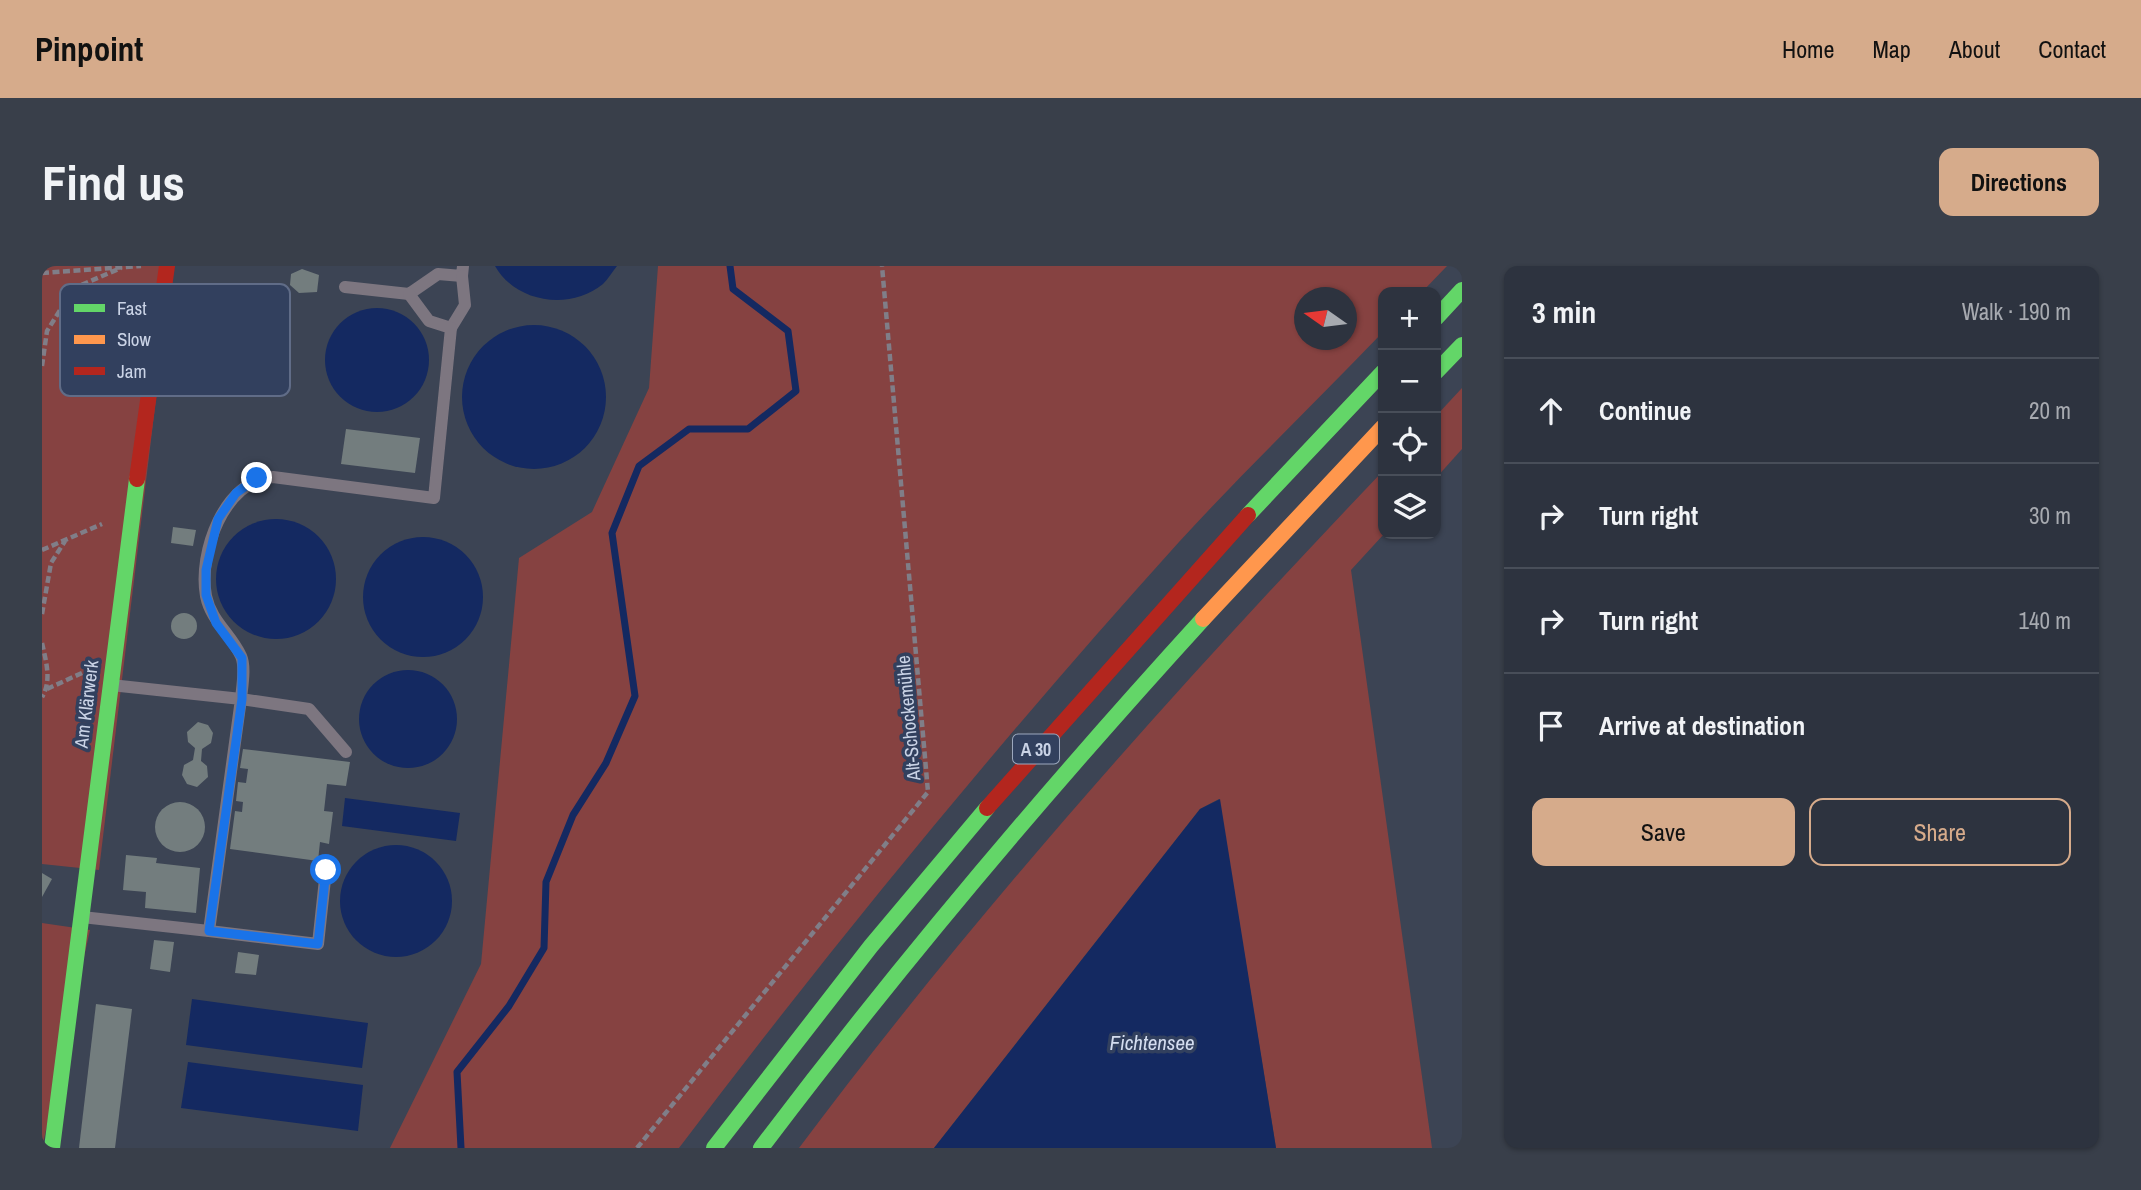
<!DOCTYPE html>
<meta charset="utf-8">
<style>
body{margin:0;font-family:"Archivo Narrow",sans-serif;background:#393f4a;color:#f1f3f6}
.controls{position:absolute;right:21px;top:21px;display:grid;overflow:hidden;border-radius:14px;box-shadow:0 2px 5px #0004}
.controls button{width:63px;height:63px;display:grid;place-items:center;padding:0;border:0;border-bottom:2px solid #484e59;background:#2d333f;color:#f1f3f6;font:35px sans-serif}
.compass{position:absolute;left:1252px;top:21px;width:63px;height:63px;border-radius:50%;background:#2d333f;box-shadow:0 2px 5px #0004;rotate:284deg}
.stop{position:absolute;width:21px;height:21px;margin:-16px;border:5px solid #1a73e8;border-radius:50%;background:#fff}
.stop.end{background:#1a73e8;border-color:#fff;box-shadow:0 2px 7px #0008}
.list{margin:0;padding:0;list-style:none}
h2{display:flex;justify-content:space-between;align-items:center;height:91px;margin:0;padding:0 28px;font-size:30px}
h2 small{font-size:23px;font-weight:400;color:#a7aab0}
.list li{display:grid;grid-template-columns:46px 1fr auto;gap:21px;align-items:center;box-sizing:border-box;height:105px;padding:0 28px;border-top:2px solid #484e59}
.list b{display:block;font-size:26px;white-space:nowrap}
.list em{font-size:23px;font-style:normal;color:#a7aab0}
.actions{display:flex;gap:14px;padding:21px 28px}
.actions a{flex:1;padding:16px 0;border:2px solid #d6ab8b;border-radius:14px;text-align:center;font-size:24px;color:#d6ab8b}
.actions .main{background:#d6ab8b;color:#111}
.icon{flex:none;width:38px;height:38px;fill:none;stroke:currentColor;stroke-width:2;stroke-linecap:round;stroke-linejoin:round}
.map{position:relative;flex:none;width:1420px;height:882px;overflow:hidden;border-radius:14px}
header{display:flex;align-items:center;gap:42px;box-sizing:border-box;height:98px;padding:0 35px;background:#d6ab8b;color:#111}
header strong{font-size:33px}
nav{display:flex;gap:38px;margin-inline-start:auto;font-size:24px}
.intro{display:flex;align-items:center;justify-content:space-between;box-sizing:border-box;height:168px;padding:0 42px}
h1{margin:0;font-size:49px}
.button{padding:18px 32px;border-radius:14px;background:#d6ab8b;color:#111;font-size:24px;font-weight:700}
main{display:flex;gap:42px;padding:0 42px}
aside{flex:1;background:#2d333f;border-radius:14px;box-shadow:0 2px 5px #0004}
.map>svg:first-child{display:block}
</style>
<header>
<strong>Pinpoint</strong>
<nav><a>Home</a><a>Map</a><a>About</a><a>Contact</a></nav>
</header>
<div class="intro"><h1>Find us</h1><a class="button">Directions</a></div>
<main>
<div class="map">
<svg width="1420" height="882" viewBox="0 0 1420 882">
<rect width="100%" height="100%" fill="#3c4454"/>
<g fill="#864241" fill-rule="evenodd">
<path d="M0,0H130L57,604L0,598Z"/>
<path d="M616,0H1405L1380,26H1341V66C1274,136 1203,204 1137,276C962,470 795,673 637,882H348L439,698L477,292L550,246L607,122ZM1262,32H1304V74H1262Z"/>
<path d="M1420,122V183L1394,212V150Z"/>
<path d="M1341,205L1342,268L1309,304L1390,882H1234L1177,533L1158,543L892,882H757C936,643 1136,420 1341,205Z"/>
<path d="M0,657L48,664L0,882Z"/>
</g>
<g fill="#142961">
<path d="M453,0H575C570,6 566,13 561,18C528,45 474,37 453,0Z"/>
<circle cx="335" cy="94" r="52"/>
<circle cx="492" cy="131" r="72"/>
<circle cx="234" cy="313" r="60"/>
<circle cx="381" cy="331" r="60"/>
<circle cx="366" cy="453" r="49"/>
<path d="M303,532L418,547L414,575L300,560Z"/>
<path d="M1178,533L1234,882H892L1158,543Z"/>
<circle cx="354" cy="635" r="56"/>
<path d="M150,733L326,757L320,802L144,779Z"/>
<path d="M146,796L321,819L316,865L139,842Z"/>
</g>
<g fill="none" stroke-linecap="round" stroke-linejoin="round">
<path stroke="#142961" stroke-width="7" d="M419,882L415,806L467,740L502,682L504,616L531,549L564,497L593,430L570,267L597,200L647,163H706L754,125L746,65L691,23L688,0"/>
</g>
<g fill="#737d7e">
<path d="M260,3L277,9L275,26L257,27L248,19L249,8Z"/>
<path d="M304,163L378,172L373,207L299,198Z"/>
<path d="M131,261L154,264L151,280L129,277Z"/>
<circle cx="142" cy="360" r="13"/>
<path d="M156,456L166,459L171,467L169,477L160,483L159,495L165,500L166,511L155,521L145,518L140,509L142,499L151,494L153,482L146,476L145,466Z"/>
<path d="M201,483L308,496L304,520L285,518L282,545L291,546L287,578L278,576L276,595L188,583L193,545L200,546L201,536L194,535L196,516L204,517L206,503L198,502Z"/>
<circle cx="138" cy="561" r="25"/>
<path d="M84,589L115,592L114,597L158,602L154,647L103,642L104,626L81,624Z"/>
<path d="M0,607L10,613L0,631Z"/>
<path d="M112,674L132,676L128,706L108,703Z"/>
<path d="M196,686L217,689L214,709L193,707Z"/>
<path d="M54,738L90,743L73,882H37Z"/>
</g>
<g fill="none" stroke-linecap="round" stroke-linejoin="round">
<g stroke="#807e88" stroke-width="4.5" stroke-dasharray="7 3.5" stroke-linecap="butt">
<path d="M0,7L99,0"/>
<path d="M0,100L5,65L32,22L79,2"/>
<path d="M0,284L60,258"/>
<path d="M0,348L9,297L23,275"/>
<path d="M0,377C4,395 10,415 0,431"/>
<path d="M5,423L42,406"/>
<path d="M595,882L886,526L840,0"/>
</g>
<g stroke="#7d7680" stroke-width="12">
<path d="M303,21L367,28L396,8L420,10L421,0"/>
<path d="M409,62L423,39L420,10"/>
<path d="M304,486L267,443L199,433C200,421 204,401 199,390C189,368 169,355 164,330C156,287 182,214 231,211L392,232L409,62L387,55L367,28"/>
<path d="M40,651L167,665L199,433L69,419"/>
<path d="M167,665L276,678L284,604"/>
</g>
<g stroke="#63d668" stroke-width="16">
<path d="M1394,52L1420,24"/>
<path d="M1394,106L1420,79"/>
<path d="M1206,249L1341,106"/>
<path d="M10,882L95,213"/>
<path d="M672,882L829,680L945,542"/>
<path d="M719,882C858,698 1006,523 1161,353"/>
</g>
<path stroke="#ff974d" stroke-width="16" d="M1161,353L1341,161"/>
<g stroke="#b3261e" stroke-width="16">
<path d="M95,213L125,0"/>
<path d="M945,542L1206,249"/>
</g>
</g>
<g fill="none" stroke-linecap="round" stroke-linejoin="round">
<path stroke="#1a73e8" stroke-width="9" d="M215,212L194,227L176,253L164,304V329L174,357L200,392V433L167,665L276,678L284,604"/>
</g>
<g text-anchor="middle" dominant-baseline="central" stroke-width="7" stroke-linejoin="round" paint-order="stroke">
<rect fill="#32405e" stroke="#9ca7bd" stroke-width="2" x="971" y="468.5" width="46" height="29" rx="5"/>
<g font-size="18" font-weight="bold" fill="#cad3e6">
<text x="994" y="483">A 30</text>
</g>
<g font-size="19" fill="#cad3e6" stroke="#32405e">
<text transform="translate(44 438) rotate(-83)">Am Klärwerk</text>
<text transform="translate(866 452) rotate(-95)">Alt-Schockemühle</text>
</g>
<g font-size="21" font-style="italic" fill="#d4ddf0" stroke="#32405e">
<text x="1110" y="776">Fichtensee</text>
</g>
</g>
<rect x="18" y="18" width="230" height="112" rx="10" fill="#32405e" stroke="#606c87" stroke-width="2"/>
<rect x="32" y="38" width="31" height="8" fill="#63d668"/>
<rect x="32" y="69" width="31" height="9" fill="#ff974d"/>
<rect x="32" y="101" width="31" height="8" fill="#b3261e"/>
<g font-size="19" fill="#cad3e6">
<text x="75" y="49">Fast</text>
<text x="75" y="80">Slow</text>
<text x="75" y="112">Jam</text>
</g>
</svg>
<div class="controls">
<button>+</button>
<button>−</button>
<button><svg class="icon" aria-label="locate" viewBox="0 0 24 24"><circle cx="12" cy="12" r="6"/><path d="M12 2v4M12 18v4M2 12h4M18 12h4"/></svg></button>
<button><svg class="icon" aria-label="layers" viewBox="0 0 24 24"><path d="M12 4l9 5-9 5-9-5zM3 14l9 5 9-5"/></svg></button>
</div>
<svg class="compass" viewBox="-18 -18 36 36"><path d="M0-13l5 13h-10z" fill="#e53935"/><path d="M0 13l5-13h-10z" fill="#a7aab0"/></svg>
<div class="stop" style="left:284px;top:604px"></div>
<div class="stop end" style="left:215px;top:212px"></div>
</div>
<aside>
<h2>3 min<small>Walk · 190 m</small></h2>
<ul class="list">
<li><svg class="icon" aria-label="ahead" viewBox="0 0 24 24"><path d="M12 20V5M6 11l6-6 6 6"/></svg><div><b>Continue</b></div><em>20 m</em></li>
<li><svg class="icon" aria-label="right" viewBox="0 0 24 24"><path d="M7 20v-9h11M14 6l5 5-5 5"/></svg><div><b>Turn right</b></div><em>30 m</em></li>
<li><svg class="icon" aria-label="right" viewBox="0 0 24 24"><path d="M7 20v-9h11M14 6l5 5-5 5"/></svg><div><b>Turn right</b></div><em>140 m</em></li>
<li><svg class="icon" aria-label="arrive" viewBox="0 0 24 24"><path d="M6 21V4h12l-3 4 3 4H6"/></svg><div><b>Arrive at destination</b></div></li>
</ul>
<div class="actions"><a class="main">Save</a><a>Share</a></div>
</aside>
</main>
